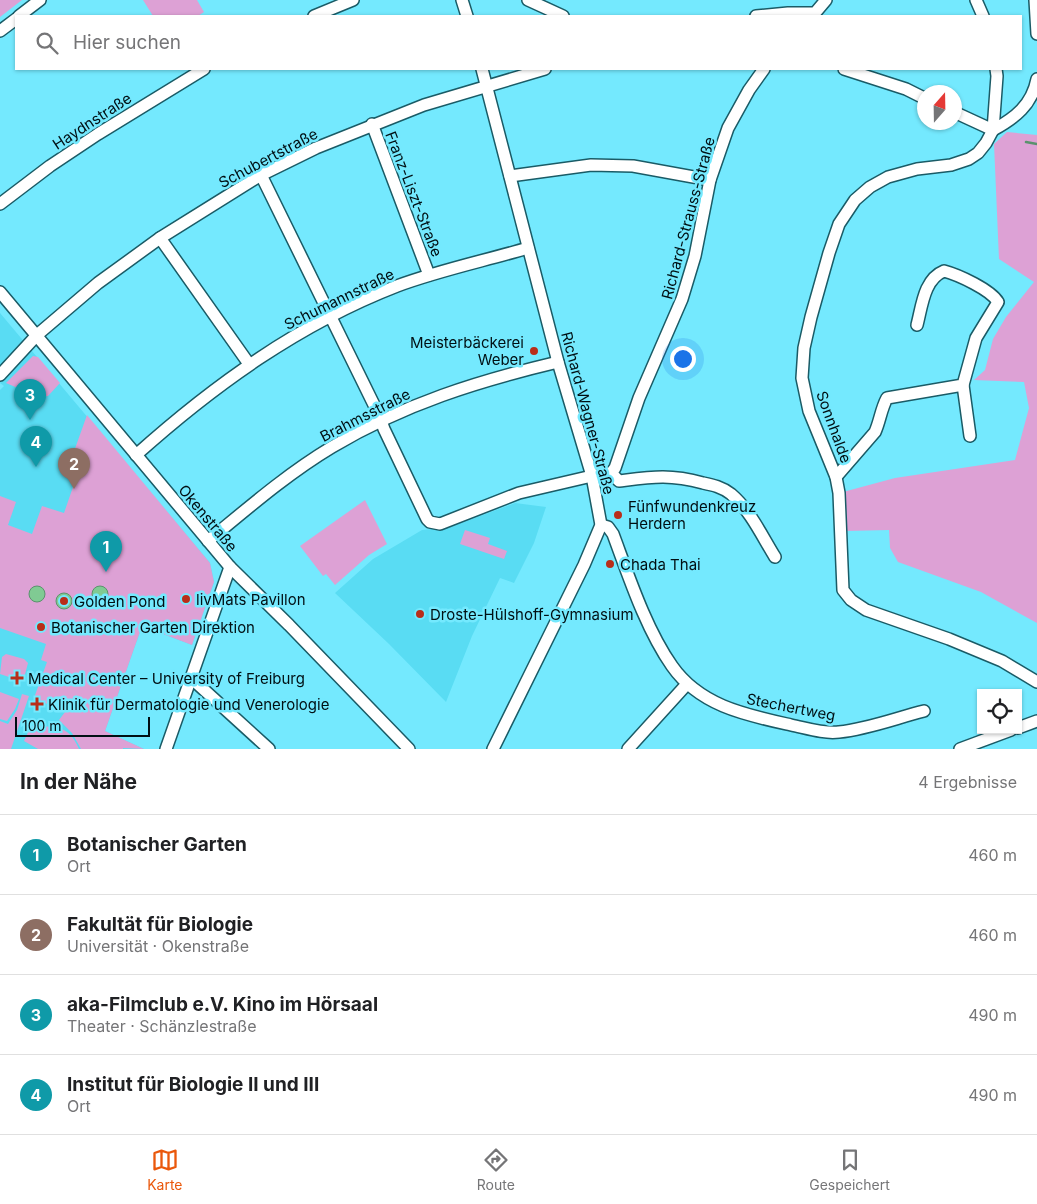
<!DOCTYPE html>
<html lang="de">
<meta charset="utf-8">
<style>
body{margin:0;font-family:Inter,sans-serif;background:#f2f2f2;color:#202124}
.controls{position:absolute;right:15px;bottom:15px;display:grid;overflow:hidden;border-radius:0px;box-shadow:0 1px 4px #0004}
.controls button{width:45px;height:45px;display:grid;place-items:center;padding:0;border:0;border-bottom:1px solid #e0e0e0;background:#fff;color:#202124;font:25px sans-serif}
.compass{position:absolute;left:917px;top:85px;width:45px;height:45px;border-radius:50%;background:#fff;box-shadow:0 1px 4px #0004;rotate:20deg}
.scale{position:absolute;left:15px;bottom:12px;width:135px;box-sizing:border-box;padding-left:5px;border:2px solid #000f13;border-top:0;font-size:14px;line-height:18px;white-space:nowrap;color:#000f13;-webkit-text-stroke:4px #74e9fe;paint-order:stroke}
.you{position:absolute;left:682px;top:358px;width:18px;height:18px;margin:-12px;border:4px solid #fff;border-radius:50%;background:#1a73e8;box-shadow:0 0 0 8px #1a73e833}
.badge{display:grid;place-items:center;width:32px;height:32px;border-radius:50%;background:#ea580c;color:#fff;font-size:16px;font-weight:700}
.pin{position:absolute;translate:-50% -41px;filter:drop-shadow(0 1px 2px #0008)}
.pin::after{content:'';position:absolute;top:26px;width:18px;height:15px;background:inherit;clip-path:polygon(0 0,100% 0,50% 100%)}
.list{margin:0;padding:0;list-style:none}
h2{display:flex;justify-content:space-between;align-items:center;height:65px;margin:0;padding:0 20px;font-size:21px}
h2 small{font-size:16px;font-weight:400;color:#757577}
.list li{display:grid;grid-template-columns:32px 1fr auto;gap:15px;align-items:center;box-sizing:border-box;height:80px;padding:0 20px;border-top:1px solid #e0e0e0}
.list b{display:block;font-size:19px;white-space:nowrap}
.list p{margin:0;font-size:16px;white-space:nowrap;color:#757577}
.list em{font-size:16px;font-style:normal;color:#757577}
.icon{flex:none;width:28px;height:28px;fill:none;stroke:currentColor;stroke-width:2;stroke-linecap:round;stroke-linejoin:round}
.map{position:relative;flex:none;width:1037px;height:749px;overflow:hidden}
.search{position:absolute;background:#fff;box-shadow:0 1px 4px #0004;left:15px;right:15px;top:15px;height:55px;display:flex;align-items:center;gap:12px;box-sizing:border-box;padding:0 18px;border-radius:0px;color:#757577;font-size:19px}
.sheet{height:385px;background:#fff}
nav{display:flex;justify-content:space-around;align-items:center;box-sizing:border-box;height:70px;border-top:1px solid #e0e0e0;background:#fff;font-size:14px;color:#757577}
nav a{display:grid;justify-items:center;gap:2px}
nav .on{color:#ea580c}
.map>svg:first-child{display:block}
</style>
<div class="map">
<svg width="1037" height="749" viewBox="0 0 1037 749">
<rect width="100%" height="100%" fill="#74e9fe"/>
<g fill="#59dcf3">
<path d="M0,313L210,563L214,582L192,645L142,626L105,731L144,749H0V390L4,386L0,383Z"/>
<path d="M515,503L546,507L534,543L514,583L500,578L472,636L446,702L389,644L335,593L373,559L422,530L451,527Z"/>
</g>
<g fill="#dda1d5">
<path d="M0,0H22L0,17Z"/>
<path d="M143,0H197L204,12L198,16H153Z"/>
<path d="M1007,132L1037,135V623L981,592L898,562L890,548L889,530L845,531L843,492L895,478L1015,460L1029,408L1024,382L974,380L985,370L993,339L1006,317L1034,282L999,259L994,144Z"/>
<path d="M33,356L38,357L60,383L48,396L39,397L6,383Z"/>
<path d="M87,415L210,563L214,582L192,645L142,626L105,731L144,749L123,748V749H81L72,733L59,720L65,712L34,698L47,662L41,660L46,644L0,628V496L16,502L8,525L32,534L42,506L64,513L82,461L72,457Z"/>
<path d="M365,500L387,544L369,555L335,585L326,574L323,576L300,546Z"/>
<path d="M465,530L490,538L488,544L507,551L504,559L460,544Z"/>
<path d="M6,654L24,659L28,663L24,678L18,680L0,674L2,657Z"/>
<path d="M0,692L19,699L15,709L7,721L0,719Z"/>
<path d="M22,694L29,696L11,749H0V721L8,724L17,710Z"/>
<path d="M31,726C54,727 69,724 79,749H38L24,741Z"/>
</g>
<g fill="#80ca93" stroke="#5a926d">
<circle cx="100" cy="594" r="8"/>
<circle cx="37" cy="594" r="8"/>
<circle cx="64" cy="601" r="8"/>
</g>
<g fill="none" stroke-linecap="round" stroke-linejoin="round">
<path stroke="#5a926d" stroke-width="2.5" d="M1026,142L1037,144"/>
<g stroke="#1a5b66" stroke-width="14">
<g id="street">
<path d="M462,0L467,16"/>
<path d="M528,0L563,16"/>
<path d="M976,0L983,16"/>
<path d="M1035,0L1037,34"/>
<path d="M19,16L40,0"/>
<path d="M314,16L353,0"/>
<path d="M756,16L788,13H815L826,0"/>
<path d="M0,31L16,19"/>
<path d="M482,69L558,362L592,476L601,525L584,565L493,749"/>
<path d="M844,69L906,89L924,98"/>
<path d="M996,69L997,76L993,130L986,143L978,153L969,159L951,165L917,169L888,177L870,187L855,200L839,224L829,253L811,317L804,348L802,378L809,411L836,477L839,493L843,590L851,600L866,610L949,639L1002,661L1037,682"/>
<path d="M954,112L993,130C1015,118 1032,105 1037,79"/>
<path d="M372,124L429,275"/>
<path d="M261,175L379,415L384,429L427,519L430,522L440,524L519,493L592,476L611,473L615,468L639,398L682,299L695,256L710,180L728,128L749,90L764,69"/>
<path d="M510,176L591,165L633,166L710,180"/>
<path d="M0,204L50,166L98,134L204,69"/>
<path d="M160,238L249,364"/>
<path d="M0,292L230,567L289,625L409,749"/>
<path d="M0,375L37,335L98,283L160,238L261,175L316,148L424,105L545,69"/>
<path d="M963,385L970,436"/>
<path d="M136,455C214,385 299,324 397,286C440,270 484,261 528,248"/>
<path d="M611,473L619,481C652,477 669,474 703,483C713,485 722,487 731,494C750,510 762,536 775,557"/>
<path d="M836,477L875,432C880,421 881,409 887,398L963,385L976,338L998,302C991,290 959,275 944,271C924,279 922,306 917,325"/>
<path d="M601,525L608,527L613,534C629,577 646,629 672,666C700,706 746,715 791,725C806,728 824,734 839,732C868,729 896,718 924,711"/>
<path d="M208,541C248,508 287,474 332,447C404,404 478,381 558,362"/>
<path d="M191,678L269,749"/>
<path d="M1018,728L1037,721"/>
<path d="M166,749L230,567"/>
<path d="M628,749L687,684"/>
<path d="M960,749L1011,730"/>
</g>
</g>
<use href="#street" stroke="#fff" stroke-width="11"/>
</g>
<g fill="#b92d19" stroke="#74e9fe" stroke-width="2">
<circle cx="534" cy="351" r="5"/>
<circle cx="618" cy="515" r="5"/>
<circle cx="610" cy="564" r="5"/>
<circle cx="186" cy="599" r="5"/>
<circle cx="64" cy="601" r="5"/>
<circle cx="420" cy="614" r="5"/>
<circle cx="41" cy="627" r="5"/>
<path d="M14.5 670.5h5v5h5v5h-5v5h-5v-5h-5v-5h5z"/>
<path d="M34.5 696.5h5v5h5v5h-5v5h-5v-5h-5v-5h5z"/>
</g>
<g text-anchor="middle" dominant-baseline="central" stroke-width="5" stroke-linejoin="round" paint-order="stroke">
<g font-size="15" fill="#000f13" stroke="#74e9fe">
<text transform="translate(92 121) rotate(-33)">Haydnstraße</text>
<text transform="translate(268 158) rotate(-28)">Schubertstraße</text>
<text transform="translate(414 194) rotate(69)">Franz-Liszt-Straße</text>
<text transform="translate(688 218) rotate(-75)">Richard-Strauss-Straße</text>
<text transform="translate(339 299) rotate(-26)">Schumannstraße</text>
<text transform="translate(588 413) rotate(75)">Richard-Wagner-Straße</text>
<text transform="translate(365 415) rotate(-27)">Brahmsstraße</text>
<text transform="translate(834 427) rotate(70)">Sonnhalde</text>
<text transform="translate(208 518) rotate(50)">Okenstraße</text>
<text transform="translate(791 707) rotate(11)">Stechertweg</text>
</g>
<g font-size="15" fill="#000f13" stroke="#74e9fe" text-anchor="start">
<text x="524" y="342" text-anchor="end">Meisterbäckerei<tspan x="524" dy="17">Weber</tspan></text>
<text x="628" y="506">Fünfwundenkreuz<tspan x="628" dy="17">Herdern</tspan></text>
<text x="620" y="564">Chada Thai</text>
<text x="196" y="599">livMats Pavillon</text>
<text x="74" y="601">Golden Pond</text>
<text x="430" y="614">Droste-Hülshoff-Gymnasium</text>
<text x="51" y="627">Botanischer Garten Direktion</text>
<text x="28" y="678">Medical Center – University of Freiburg</text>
<text x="48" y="704">Klinik für Dermatologie und Venerologie</text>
</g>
</g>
</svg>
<div class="controls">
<button><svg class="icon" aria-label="locate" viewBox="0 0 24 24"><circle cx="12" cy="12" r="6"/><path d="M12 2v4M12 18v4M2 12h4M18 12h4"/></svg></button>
</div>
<svg class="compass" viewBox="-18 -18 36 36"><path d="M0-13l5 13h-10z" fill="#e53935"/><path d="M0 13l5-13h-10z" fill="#757577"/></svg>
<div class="scale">100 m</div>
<div class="you"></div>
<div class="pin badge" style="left:106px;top:572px;background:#0f9aa8">1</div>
<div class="pin badge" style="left:74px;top:489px;background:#8d6e63">2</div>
<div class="pin badge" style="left:30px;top:420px;background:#0f9aa8">3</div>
<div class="pin badge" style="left:36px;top:467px;background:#0f9aa8">4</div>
<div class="search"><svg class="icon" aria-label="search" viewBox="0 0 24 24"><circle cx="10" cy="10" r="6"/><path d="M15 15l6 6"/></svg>Hier suchen</div>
</div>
<section class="sheet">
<h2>In der Nähe<small>4 Ergebnisse</small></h2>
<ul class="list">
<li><span class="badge" style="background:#0f9aa8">1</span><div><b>Botanischer Garten</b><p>Ort</p></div><em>460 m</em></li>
<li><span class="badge" style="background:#8d6e63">2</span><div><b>Fakultät für Biologie</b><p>Universität · Okenstraße</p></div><em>460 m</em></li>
<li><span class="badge" style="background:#0f9aa8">3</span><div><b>aka-Filmclub e.V. Kino im Hörsaal</b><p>Theater · Schänzlestraße</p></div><em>490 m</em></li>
<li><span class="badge" style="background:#0f9aa8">4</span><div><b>Institut für Biologie II und III</b><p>Ort</p></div><em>490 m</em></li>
</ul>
</section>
<nav>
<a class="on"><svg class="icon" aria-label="map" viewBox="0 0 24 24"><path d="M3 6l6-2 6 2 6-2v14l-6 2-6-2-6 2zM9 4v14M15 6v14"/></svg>Karte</a>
<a><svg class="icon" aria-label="directions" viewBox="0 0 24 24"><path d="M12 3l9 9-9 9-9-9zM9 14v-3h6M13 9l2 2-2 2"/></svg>Route</a>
<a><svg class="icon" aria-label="saved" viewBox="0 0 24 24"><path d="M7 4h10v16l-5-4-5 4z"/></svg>Gespeichert</a>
</nav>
